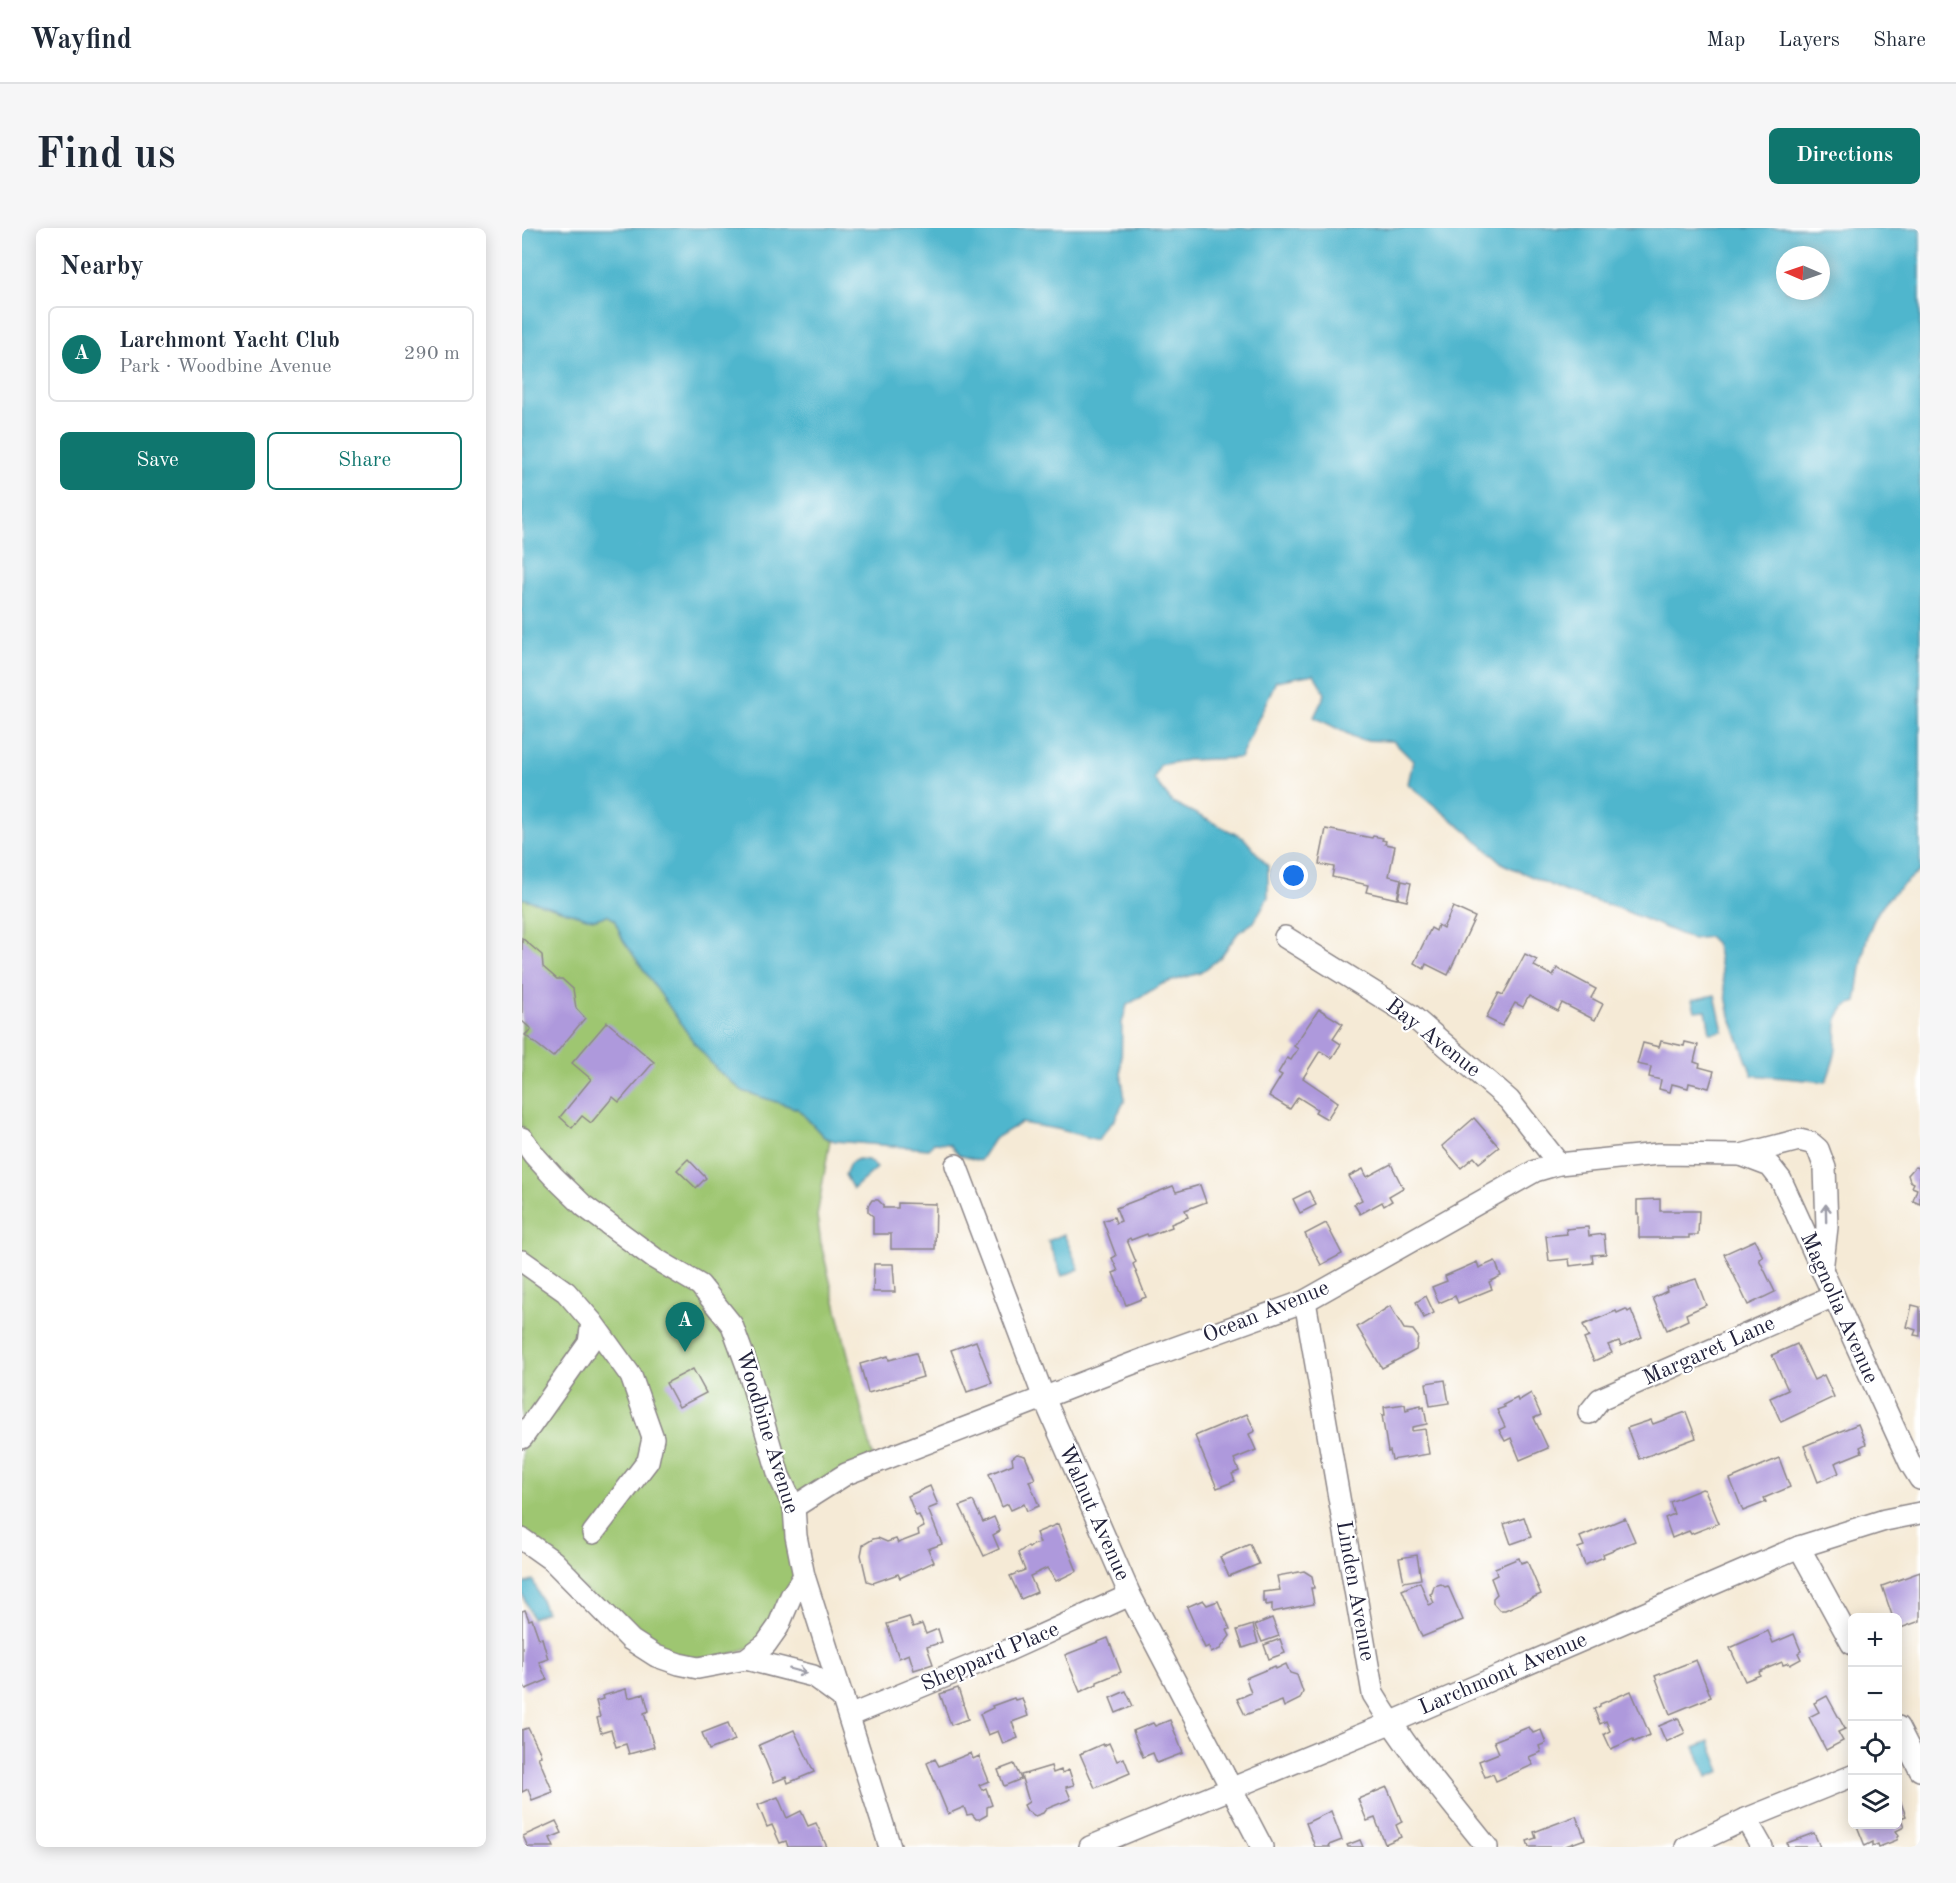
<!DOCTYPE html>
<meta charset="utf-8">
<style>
body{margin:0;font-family:"Old Standard TT",serif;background:#f6f6f7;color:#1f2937}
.controls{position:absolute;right:18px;bottom:18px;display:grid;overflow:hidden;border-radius:9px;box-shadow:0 3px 15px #0003}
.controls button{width:54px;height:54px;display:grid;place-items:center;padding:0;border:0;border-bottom:2px solid #e0e1e3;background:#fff;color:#1f2937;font:30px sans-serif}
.compass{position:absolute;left:1254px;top:18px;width:54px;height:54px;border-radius:50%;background:#fff;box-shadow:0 3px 15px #0003;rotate:272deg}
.you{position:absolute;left:772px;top:648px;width:21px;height:21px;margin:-15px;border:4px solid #fff;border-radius:50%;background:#1a73e8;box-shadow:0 0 0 9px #1a73e833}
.badge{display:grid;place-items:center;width:39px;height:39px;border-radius:50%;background:#0f766e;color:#fff;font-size:20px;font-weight:700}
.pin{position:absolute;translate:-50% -50px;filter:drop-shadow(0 2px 3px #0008)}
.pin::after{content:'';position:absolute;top:32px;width:21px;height:18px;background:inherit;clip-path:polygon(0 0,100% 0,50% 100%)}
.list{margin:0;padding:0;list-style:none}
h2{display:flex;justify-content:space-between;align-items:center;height:78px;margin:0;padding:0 24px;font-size:26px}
h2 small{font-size:20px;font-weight:400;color:#747a83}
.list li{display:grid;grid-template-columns:39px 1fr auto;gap:18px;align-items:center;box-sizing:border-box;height:96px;margin:0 12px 12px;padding:0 12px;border:2px solid #e0e1e3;border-radius:9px}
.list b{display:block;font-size:22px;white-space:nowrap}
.list p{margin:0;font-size:20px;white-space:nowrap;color:#747a83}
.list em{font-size:20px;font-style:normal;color:#747a83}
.actions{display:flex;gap:12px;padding:18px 24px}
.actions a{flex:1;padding:14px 0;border:2px solid #0f766e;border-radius:9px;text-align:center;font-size:21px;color:#0f766e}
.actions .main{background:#0f766e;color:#fff}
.icon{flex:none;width:33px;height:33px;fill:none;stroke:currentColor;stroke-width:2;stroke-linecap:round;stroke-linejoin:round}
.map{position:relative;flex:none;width:1398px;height:1619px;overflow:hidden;border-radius:9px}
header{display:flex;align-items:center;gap:36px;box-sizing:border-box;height:84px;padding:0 30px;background:#fff;border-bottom:2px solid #e0e1e3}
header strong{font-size:28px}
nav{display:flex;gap:33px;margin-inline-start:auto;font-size:21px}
.intro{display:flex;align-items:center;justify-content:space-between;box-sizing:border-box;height:144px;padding:0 36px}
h1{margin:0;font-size:42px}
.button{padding:15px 27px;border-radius:9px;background:#0f766e;color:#fff;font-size:21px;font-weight:700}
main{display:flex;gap:36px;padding:0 36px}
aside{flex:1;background:#fff;border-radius:9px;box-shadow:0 3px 15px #0003}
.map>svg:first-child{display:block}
</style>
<header>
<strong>Wayfind</strong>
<nav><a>Map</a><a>Layers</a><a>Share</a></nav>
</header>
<div class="intro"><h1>Find us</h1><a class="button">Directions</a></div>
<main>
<aside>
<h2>Nearby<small></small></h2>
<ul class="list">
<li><span class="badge">A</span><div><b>Larchmont Yacht Club</b><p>Park · Woodbine Avenue</p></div><em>290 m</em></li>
</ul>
<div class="actions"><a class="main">Save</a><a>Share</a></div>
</aside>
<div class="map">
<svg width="1398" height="1619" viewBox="0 0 1398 1619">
<rect width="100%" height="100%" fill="#fff"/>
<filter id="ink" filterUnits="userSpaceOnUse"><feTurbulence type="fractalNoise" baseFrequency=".0167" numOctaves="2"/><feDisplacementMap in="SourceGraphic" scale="12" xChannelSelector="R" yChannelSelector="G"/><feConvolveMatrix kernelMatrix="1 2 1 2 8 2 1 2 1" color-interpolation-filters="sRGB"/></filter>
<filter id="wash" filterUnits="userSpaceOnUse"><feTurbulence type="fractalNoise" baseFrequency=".008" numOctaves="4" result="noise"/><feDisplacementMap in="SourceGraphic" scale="24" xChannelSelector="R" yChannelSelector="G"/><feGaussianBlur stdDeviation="1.35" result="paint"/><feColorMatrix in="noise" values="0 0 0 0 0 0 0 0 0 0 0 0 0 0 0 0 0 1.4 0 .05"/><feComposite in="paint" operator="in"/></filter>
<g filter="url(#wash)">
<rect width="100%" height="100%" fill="#f5ead6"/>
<path fill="#9ec671" stroke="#607456" stroke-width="1.5" d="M0,670L65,690L74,691L85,687L92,691L101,712L171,813L195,842L221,863L276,881L302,909L308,912L295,988L299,1016L352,1233L270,1278L279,1347L244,1414L176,1437L137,1426L0,1308Z"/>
<g fill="#4fb6cd" stroke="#386c84" stroke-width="1.5" fill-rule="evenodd">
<path d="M0,0H1398V643C1385,654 1370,664 1360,678C1341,704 1339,743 1334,774C1306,782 1318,805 1313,826C1311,836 1307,845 1304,854L1230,847L1208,788L1194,716L1187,709L1170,711L1096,680L1044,664L981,636L945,604L886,556L891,533L871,513L838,512L792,489L803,466L792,446L754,453L718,530L666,532L638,537L632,551L650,574L722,610L746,638V669L732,694L716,705L698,730L678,745L640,756L605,777L600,795L599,845L603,872L593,891L576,912L535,901L499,895L472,911L458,933L437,927L427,916L412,915L406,921L313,913L302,909L276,881L221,863L195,842L171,813L101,712L92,691L85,687L74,691L65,690L0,670ZM1263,27H1299V63H1263Z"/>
<path d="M1193,767L1201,803L1188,805L1184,782L1173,783L1170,772Z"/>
<path d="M336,931L346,932L355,940L331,961L323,947L328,935Z"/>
<path d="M542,1006L557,1041L540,1048L526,1013Z"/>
<path d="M11,1352L24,1384L10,1390L0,1365V1357Z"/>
<path d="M1187,1513L1199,1543L1185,1549L1173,1519Z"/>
</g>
<g id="blocks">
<g fill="#ae99dc">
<path d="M804,601L850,610L851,608L861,610L860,612L864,613L863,616L873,618L867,648L879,651L875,671L844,664L846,657L810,649L812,639L797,636Z"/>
<path d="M880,653L889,655L885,673L876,671Z"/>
<path d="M931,679L953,689L926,747L904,736L902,741L892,735L909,700L914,703L916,697L921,700Z"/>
<path d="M0,710L20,727L21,739L35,751H40L51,761L54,780L63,790L31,829L3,807L9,801L0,793Z"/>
<path d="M1003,726L1015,732L1012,738L1031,748L1035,740L1074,761L1069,770L1081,776L1073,792L1040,775L1036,783L1007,768L1001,779L993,775L980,798L964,790L977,765L981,767Z"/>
<path d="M797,781L821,796L811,811L819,816L810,830L798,823L781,850L816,874L805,891L793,884L795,881L776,869L768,881L747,868L760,847L756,845L765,830L769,832L776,821L772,818Z"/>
<path d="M85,794L132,834L97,874L91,869L69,895L60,888L50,900L38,889L69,851L50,835Z"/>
<path d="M1139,813L1162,818L1163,814L1176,817L1172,834L1178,836L1177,839L1192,843L1187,860L1167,855L1166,860L1150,856L1148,864L1137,861L1139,852L1127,849L1129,839L1115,836L1121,815L1137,819Z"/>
<path d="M952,890L977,919L957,935L952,929L939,940L920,918Z"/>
<path d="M166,931L184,950L174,960L155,942Z"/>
<path d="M869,936L881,960L867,968L870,973L862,978L860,974L838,986L832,976L840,972L827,948L841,941L845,949Z"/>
<path d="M1393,939L1398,940V976L1391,973L1395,961L1390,959L1392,955L1388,953L1386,947Z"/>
<path d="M678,957L684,974L663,982L666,989L649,996L650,999L626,1008L625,1006L609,1012L608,1010L605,1012L614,1034L611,1036L624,1069L604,1077L591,1045L596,1043L590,1030L594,1028L581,993L592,989L594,995L599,993L594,980L651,958L654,964Z"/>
<path d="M787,963L794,977L778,985L771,971Z"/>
<path d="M1138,971V983H1177L1176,1007H1167V1010H1117V986H1115V972Z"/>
<path d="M350,972H356L361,977V980H376V975L414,976L413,1021H369V1006H351V988L346,984V978Z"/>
<path d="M804,995L820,1026L799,1037L783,1006Z"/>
<path d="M1066,999L1067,1008L1082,1006L1084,1026L1070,1027L1071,1035L1048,1038L1047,1031L1027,1033L1024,1008L1045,1006L1044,1001Z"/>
<path d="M1233,1012L1241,1029L1237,1031L1253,1064L1226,1077L1202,1026Z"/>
<path d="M973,1033L979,1048L967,1054L970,1061L936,1075L933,1068L917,1075L910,1059L925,1053L923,1048L955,1034L957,1040Z"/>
<path d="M352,1036H371L373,1064H351Z"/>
<path d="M1174,1051L1184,1077L1164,1086L1166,1092L1145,1102L1131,1070L1145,1063L1144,1060Z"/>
<path d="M904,1068L912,1085L902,1090L894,1074Z"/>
<path d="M1390,1077L1398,1079V1108L1392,1107L1394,1102L1385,1099Z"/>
<path d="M868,1078L882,1101L891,1102L896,1109L894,1122L860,1140L835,1099Z"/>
<path d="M1104,1081L1106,1084L1109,1082L1120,1109L1099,1118L1097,1113L1086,1117L1090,1125L1072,1133L1062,1111L1067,1109L1061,1097L1094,1083L1095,1085Z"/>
<path d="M454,1113L470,1155L445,1164L429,1122Z"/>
<path d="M1275,1116L1292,1152L1302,1147L1312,1169L1259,1194L1248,1170L1266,1162L1250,1127Z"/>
<path d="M394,1125L401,1149L346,1165L338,1136L366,1128L367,1132Z"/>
<path d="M171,1141L184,1165L157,1179L144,1155Z"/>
<path d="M923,1152L927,1175L908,1178L904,1155Z"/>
<path d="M1009,1165L1019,1187L1012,1190L1026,1220L998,1232L989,1210L983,1213L977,1202L983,1199L975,1182L983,1179L981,1177L995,1170L996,1173Z"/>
<path d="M883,1176L884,1183L887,1182L886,1180L899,1177V1180L902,1179L905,1196L890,1199V1203L903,1201L907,1226L870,1232L868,1223L866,1224L860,1187H863L862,1179Z"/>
<path d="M1164,1184L1174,1210L1117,1231L1105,1200L1129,1192L1131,1196Z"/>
<path d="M725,1186L733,1203L727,1206L734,1222L712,1231L717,1243L710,1246L713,1253L695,1260L673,1208Z"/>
<path d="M1336,1196L1344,1216L1338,1219L1340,1224L1313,1235L1317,1245L1296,1254L1282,1218Z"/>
<path d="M495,1226L503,1228L513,1251L507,1253L517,1278L505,1283L502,1276L489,1282L486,1276L480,1279L467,1246L491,1236L490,1230Z"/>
<path d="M1257,1230L1268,1259L1242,1270L1244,1274L1221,1283L1208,1251Z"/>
<path d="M408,1258L416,1277L406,1281L420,1316L406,1321L412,1334L378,1350L376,1346L351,1355L345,1353L339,1327L341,1317L351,1311L356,1310L365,1314L374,1311L376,1315L397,1307L396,1302L402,1299L397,1287L394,1288L386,1268Z"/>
<path d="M1180,1261L1183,1262L1197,1295L1169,1306L1167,1303L1150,1310L1143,1290L1152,1286L1148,1274Z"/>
<path d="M451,1273L461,1294L472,1289L478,1303L471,1307L477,1321L462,1328L438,1278Z"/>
<path d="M1002,1289L1009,1309L989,1316L982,1296Z"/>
<path d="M1103,1290L1113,1313L1081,1326L1082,1329L1063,1337L1056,1320L1062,1318L1058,1309Z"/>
<path d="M536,1296L555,1343L534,1353L525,1340L508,1348L515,1364L499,1371L488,1348L503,1342L496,1325L506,1318L507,1320L511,1317L518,1315L514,1305Z"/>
<path d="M728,1316L737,1336L707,1348L698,1329Z"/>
<path d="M895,1327L899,1351L882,1354L877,1330Z"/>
<path d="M997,1330L999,1335L1005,1333L1019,1366L983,1382H977L971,1375V1370L975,1366L969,1350L975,1347L973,1340Z"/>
<path d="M782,1343L790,1348L792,1360H789L792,1376L750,1384V1376L744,1377V1373L741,1374V1364L758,1362L755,1348Z"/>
<path d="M1398,1344V1393L1376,1401V1390H1371L1360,1358Z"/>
<path d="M898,1354L907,1377L912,1375L908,1366L910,1365L912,1358L919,1356L923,1359L926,1358L941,1392L900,1409L880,1362Z"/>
<path d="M681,1372L685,1377L696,1373L708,1401L705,1402L708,1408L698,1421L689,1425L687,1418L683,1420L665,1379Z"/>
<path d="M3,1382L7,1392L10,1391L17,1411L20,1410L26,1431L17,1434L25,1452L4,1461L0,1455V1383Z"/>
<path d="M387,1389L391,1399L400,1396L404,1406L416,1401L420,1414L405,1419L411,1436L392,1442L387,1426L377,1430L365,1396Z"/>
<path d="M750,1390L757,1408L740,1414L733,1397Z"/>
<path d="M731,1397L736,1415L721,1420L715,1402Z"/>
<path d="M1246,1403L1251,1415L1272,1406L1279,1423L1276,1425L1279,1431L1268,1437L1267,1435L1261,1437L1260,1434L1237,1444L1238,1447L1223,1453L1208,1420Z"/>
<path d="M586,1410L599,1444L575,1454V1456L558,1464L543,1427Z"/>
<path d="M758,1411L763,1425L747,1431L742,1417Z"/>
<path d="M1174,1432L1189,1469L1148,1486L1133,1448Z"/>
<path d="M764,1436L768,1445L775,1447L781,1464L778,1471L762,1479L760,1473L723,1487L715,1471L729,1465L724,1450L753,1438L754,1441Z"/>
<path d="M436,1460L446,1491L429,1497L418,1466Z"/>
<path d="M104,1461L106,1470L122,1466L127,1483L122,1485L132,1519L107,1526L104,1516L94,1519L89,1502L79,1505L75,1490L78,1489L74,1473L81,1471L80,1468Z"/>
<path d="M604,1463L611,1478L594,1485L588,1470Z"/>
<path d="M1109,1463L1128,1507L1112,1514L1111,1511L1089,1521L1082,1506L1088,1503L1084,1493L1078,1496L1072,1481L1078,1478V1476Z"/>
<path d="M1305,1468L1323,1501L1316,1504L1321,1513L1304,1522L1287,1489L1297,1484L1292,1475Z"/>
<path d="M492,1470L493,1472L500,1470L506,1488L490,1494L496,1510L481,1516L476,1503L466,1507L458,1486L471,1480L470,1478Z"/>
<path d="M1156,1490L1163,1505L1144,1514L1137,1498Z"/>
<path d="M648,1492L661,1525L635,1535L631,1525L621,1529L611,1503L631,1495L633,1498Z"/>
<path d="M206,1495L213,1512L187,1522L180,1505Z"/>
<path d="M1007,1499L1011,1505L1019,1502L1024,1515L1017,1518L1019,1524L1007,1529L1011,1537L974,1553L971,1546L963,1549L957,1533L977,1525L972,1513Z"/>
<path d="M6,1500L18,1524L19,1528L16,1529L31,1564L10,1572L6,1561L0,1564V1502Z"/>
<path d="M272,1502L292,1544L266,1555L264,1549L252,1554L237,1517Z"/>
<path d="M587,1515L595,1533L602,1530L608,1545L573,1560L558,1526L581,1516V1518Z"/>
<path d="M449,1525L451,1531L457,1528L467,1553L457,1557L460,1562L464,1560L470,1577L465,1579V1587L458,1591H454L450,1586L445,1587L442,1579L426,1586L405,1535L413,1531L417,1538Z"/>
<path d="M492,1536L499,1551L482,1558L476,1542Z"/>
<path d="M529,1538L531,1545L539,1542L540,1545L547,1542L552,1557L544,1559L549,1571L524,1581L521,1585L513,1588L505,1583L502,1577L507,1574L499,1547Z"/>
<path d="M865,1559L880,1594L874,1597L879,1609L863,1616L853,1590L845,1593L836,1571Z"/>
<path d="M256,1569L265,1590L279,1583L286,1598L294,1595L305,1619H266L264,1613L258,1615L250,1597L245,1599L236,1577Z"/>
<path d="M1379,1575L1384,1588L1379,1590L1382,1599L1374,1603L1377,1607L1375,1612L1357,1619L1356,1616L1351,1618V1614L1343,1618L1335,1598L1340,1596H1376V1577Z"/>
<path d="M809,1583L820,1612L807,1617L808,1619H793L784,1595Z"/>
<path d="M1054,1588L1063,1611L1041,1619H1007L1005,1613L1014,1610L1012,1604Z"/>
<path d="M34,1593L40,1605L28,1610L32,1619H6L1,1608Z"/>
<path d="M1292,1605L1298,1619H1266L1265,1615Z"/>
<path d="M838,1612L841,1619H826L825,1617Z"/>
</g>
</g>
</g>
<g filter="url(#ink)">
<use href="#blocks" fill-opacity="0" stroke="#8c8688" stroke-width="1.5"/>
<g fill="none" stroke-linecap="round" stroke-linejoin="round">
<g stroke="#8c8688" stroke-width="24">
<g id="minor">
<path d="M763,709L890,788L987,872L1037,936"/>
<path d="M0,910L12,927L31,948L62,978L132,1030L178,1057L210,1097L225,1138L257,1248L272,1279L274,1308L282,1348L368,1619"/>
<path d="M1219,927L1248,938L1259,952L1388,1235L1398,1251"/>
<path d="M434,937L522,1170L608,1367L740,1619"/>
<path d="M0,1033L44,1064L70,1094L67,1115L0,1210"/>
<path d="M783,1073L851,1466C884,1521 925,1569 965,1619"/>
<path d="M70,1094L109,1148L131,1210L126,1233L71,1305"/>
<path d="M1067,1185L1078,1171L1312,1068"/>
<path d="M272,1279L324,1246L622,1131L783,1073L1013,943L1037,936L1096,930L1136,926L1219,927L1277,912L1289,915L1296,921L1303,940L1305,999L1300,1043"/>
<path d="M0,1311L31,1333L109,1412L134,1428L157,1436L176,1440L224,1431L244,1416L256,1399L269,1368L282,1348"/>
<path d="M1277,1319L1330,1416"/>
<path d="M224,1431L291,1448L321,1470"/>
<path d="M327,1488L478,1426L608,1367"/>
<path d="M1376,1499L1398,1542"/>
<path d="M1224,1591L1240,1619"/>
<path d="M568,1619L868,1495L1277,1319L1363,1292L1398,1285"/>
<path d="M1164,1619L1224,1591L1330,1548"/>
</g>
</g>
<use href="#minor" stroke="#fff" stroke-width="21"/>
</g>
<defs><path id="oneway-shaft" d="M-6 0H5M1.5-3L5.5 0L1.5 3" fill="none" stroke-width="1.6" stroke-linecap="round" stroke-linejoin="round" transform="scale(1.5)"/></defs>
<g stroke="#9c9ca7">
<use href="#oneway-shaft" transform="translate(1304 985) rotate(-91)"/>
<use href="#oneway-shaft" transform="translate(276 1443) rotate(15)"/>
</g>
</g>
<g text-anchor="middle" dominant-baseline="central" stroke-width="4.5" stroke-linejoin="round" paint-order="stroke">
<g font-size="22" fill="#22223b" stroke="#fff">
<text transform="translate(911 810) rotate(38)">Bay Avenue</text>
<text transform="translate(1317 1080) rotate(66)">Magnolia Avenue</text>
<text transform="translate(744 1084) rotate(-22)">Ocean Avenue</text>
<text transform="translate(1187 1123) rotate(-24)">Margaret Lane</text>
<text transform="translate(245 1204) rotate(73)">Woodbine Avenue</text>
<text transform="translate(572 1285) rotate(66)">Walnut Avenue</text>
<text transform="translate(833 1363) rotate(80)">Linden Avenue</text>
<text transform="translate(468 1429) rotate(-23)">Sheppard Place</text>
<text transform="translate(981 1446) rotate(-23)">Larchmont Avenue</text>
</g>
</g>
</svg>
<div class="controls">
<button>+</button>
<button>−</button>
<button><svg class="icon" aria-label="locate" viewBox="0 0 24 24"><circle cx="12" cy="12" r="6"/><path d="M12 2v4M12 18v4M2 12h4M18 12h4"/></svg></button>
<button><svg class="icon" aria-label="layers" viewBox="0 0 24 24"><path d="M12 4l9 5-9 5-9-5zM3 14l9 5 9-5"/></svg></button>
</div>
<svg class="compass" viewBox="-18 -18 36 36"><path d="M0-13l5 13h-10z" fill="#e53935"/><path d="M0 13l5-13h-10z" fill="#747a83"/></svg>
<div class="you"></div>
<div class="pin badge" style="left:163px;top:1124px">A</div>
</div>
</main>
